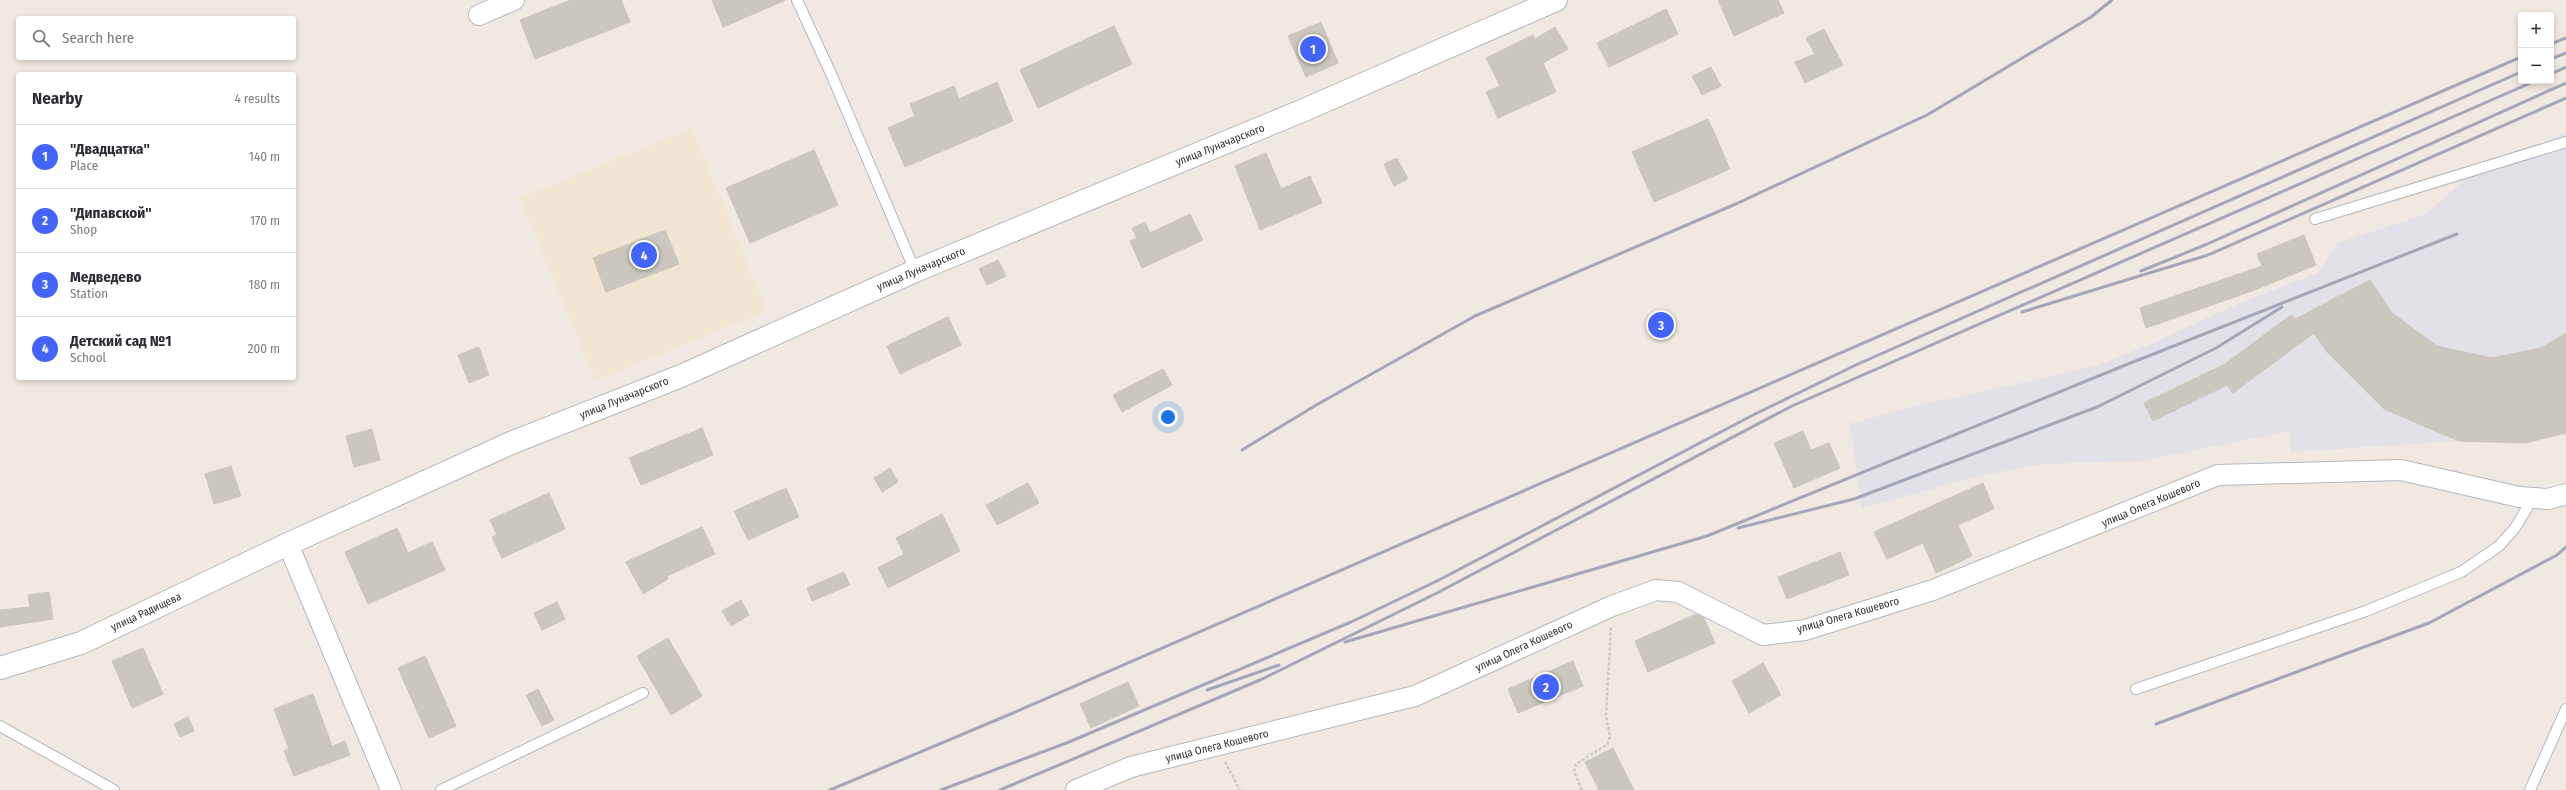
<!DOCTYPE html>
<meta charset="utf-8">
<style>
body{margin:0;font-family:"Fira Sans Condensed",sans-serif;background:#f2f2f3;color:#2b2b33}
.controls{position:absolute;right:12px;top:12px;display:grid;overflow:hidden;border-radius:4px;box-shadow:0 2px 6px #0003}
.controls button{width:36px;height:36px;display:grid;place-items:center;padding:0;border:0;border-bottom:1px solid #e1e1e2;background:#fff;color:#2b2b33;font:20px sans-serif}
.you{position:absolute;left:1168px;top:417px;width:14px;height:14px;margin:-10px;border:3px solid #fff;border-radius:50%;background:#1a73e8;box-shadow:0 0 0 6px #1a73e833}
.badge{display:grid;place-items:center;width:26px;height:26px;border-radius:50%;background:#4264fb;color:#fff;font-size:13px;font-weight:700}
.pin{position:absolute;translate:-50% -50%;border:2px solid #fff;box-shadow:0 1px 4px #0006}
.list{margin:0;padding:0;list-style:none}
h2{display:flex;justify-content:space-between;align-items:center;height:52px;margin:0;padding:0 16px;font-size:17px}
h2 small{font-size:13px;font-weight:400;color:#7c7c81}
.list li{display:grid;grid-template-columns:26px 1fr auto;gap:12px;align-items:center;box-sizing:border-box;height:64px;padding:0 16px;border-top:1px solid #e1e1e2}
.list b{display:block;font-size:15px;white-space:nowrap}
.list p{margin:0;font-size:13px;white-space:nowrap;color:#7c7c81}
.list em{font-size:13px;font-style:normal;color:#7c7c81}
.icon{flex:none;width:22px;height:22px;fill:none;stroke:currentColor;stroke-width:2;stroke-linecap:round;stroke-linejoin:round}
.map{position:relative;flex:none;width:2566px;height:790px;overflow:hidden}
.search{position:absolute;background:#fff;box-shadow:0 2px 6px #0003;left:16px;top:16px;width:280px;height:44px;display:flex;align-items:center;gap:10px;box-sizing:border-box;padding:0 14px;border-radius:4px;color:#7c7c81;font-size:15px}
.panel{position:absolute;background:#fff;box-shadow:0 2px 6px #0003;left:16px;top:72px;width:280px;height:308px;border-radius:4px}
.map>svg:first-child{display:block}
</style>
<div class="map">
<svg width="2566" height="790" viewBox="0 0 2566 790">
<rect width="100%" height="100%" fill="#efe9e1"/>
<path fill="#e3e1e8" d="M2566,132V433L2525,443L2459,441L2291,452L2290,431L2142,461L2042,464L1979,476L1862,508L1850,424L1925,403L1956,398L2095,366L2149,345L2235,305L2319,272L2337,243L2426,214L2466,178Z"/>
<path fill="#f0e6d1" d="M692,128L767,311L595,381L520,198Z"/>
<g fill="#cbc7bf" stroke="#cbc5ba">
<path d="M571,0H621L630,22L535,59L520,20Z"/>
<path d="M712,0H786L723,27Z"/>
<path d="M1718,0H1778L1784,13L1734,36Z"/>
<path d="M1666,9L1678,34L1609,67L1597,43Z"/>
<path d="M1321,22L1338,63L1306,77L1288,36Z"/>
<path d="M1114,26L1132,64L1038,108L1020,70Z"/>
<path d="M1555,27L1568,49L1543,63L1556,92L1498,118L1486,92L1500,86L1486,58L1533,35L1535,39Z"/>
<path d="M1824,29L1843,65L1805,83L1795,62L1815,54L1806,38Z"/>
<path d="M1711,67L1721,86L1702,95L1692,76Z"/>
<path d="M997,82L1013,121L905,167L888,128L915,116L910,104L954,86L959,99Z"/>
<path d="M1708,119L1730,169L1654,202L1632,152Z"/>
<path d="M814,150L838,205L750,243L726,188Z"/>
<path d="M1266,153L1281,189L1310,176L1322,203L1260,230L1235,166Z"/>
<path d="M1397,158L1408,179L1394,186L1384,164Z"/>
<path d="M1190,214L1203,240L1142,268L1130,241L1137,238L1132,228L1145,222L1150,233Z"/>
<path d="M665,230L679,264L606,292L593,258Z"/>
<path d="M2304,235L2316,265L2252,291L2146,328L2140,308L2262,266L2257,254Z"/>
<path d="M998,260L1006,276L987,285L979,269Z"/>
<path d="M2370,280L2392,313L2437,346L2492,358L2541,348L2566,333V433L2525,443L2459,441L2384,409L2327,352L2314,333L2233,393L2227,385L2153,421L2144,403L2225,364L2291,315L2295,319Z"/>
<path d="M948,317L961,345L900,374L887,346Z"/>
<path d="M479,347L489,375L469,383L458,355Z"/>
<path d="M1163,369L1172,385L1122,412L1113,395Z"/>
<path d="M702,428L713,455L641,485L629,458Z"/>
<path d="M372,429L380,460L354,467L346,436Z"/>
<path d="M1803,431L1811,450L1829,443L1840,468L1794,488L1774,443Z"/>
<path d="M231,466L241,496L214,504L205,474Z"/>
<path d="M890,468L898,482L882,492L874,478Z"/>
<path d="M1028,483L1039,503L997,525L986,505Z"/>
<path d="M1983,483L1994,509L1958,525L1972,556L1936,573L1923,543L1887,559L1874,532Z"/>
<path d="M786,488L799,517L748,540L734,511Z"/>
<path d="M549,493L565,529L502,558L492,537L497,535L490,520Z"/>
<path d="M942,514L960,551L888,588L878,568L904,554L896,538Z"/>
<path d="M702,527L715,554L667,576L668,579L643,594L626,562Z"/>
<path d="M397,528L408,553L432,542L445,570L368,604L345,552Z"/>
<path d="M1840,552L1849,575L1787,599L1778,577Z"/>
<path d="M844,572L850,585L812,601L807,588Z"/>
<path d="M49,592L53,619L0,627V610L30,607L28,595Z"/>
<path d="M741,600L749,615L731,626L722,611Z"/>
<path d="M557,602L565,619L542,630L534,613Z"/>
<path d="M1696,614L1704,618L1715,643L1648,672L1635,641Z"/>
<path d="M668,638L702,696L671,715L637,656Z"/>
<path d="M143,648L163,694L132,708L112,661Z"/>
<path d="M425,656L456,726L429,738L398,668Z"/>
<path d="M1573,661L1583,686L1518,713L1508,689Z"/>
<path d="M1763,663L1781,695L1749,713L1732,681Z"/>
<path d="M1128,682L1139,706L1091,728L1080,704Z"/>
<path d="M538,689L554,720L542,726L526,695Z"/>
<path d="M313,694L332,746L345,741L350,755L294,776L284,751L289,749L274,709Z"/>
<path d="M188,717L194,731L180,737L174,724Z"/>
<path d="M1613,748L1634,790H1599L1585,762Z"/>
</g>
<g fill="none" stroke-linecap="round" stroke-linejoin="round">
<g stroke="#b4b7c1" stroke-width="12">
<g id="lane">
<path d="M797,0L832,76L915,271"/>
<path d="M2315,219L2566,142"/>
<path d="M2136,689L2366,611L2461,572L2499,546L2515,528L2533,498"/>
<path d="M0,726L114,790"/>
<path d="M441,790L643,693"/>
<path d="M2530,790L2566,709"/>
</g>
</g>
<g stroke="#b4b7c1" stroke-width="22">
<g id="street">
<path d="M479,15L514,0"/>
<path d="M288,544L391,790"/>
<path d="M1076,790L1131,767L1415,696L1612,606L1656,590L1678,592L1763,635L1805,630L1933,590L2218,475L2401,470L2519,497L2548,499L2566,494"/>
</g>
</g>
<g stroke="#b4b7c1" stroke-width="24">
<path id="secondary" d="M0,668L81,643L288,544L511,443L681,376L915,271L1304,110L1556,0"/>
</g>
<g stroke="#c9c9c9" stroke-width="2.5" stroke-dasharray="3 2" stroke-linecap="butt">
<path d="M1225,762L1240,790"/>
<path d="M1582,790L1574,772L1576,764L1608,744L1610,736L1606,716L1611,627"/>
</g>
<use href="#lane" stroke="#fff" stroke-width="10"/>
<use href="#street" stroke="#fff" stroke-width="20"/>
<use href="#secondary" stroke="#fff" stroke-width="22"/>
<g stroke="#a3a6b8" stroke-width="3">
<path d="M2551,44L2566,38"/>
<path d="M2551,59L2566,53"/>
<path d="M2551,74L2566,67"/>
<path d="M2141,271L2205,245L2566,83"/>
<path d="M2022,312L2208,255L2566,98"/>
<path d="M1242,450L1318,404L1475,316L1738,203L1927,115L2091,17L2112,0"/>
<path d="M1738,528L1854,499L2097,407L2216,348L2282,307"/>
<path d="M1345,642L1707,536L2123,366L2457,234"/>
<path d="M1207,690L1279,665"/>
<path d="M2156,724L2429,623L2557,555L2566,547"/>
<path d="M830,790L1013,713L2521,57"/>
<path d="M941,790L1069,742L1351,622L1439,580L1755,414L1858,364L2521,72"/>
<path d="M1000,790L1260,680L1435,594L1792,406L2535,81"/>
</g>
</g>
<g text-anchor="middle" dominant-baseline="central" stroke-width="3" stroke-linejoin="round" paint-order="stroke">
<g font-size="11" fill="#2e2e2e" stroke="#fff">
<text transform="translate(1220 145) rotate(-22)">улица Луначарского</text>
<text transform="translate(921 269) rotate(-23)">улица Луначарского</text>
<text transform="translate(624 398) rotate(-22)">улица Луначарского</text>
<text transform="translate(2151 503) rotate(-23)">улица Олега Кошевого</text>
<text transform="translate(146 612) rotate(-25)">улица Радищева</text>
<text transform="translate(1848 615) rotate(-16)">улица Олега Кошевого</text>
<text transform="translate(1524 646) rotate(-25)">улица Олега Кошевого</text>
<text transform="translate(1217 746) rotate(-14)">улица Олега Кошевого</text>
</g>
</g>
</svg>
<div class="controls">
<button>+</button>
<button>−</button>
</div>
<div class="you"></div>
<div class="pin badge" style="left:1313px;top:49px">1</div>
<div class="pin badge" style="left:1546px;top:687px">2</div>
<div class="pin badge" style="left:1661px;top:325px">3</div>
<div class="pin badge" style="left:644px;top:255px">4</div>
<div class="search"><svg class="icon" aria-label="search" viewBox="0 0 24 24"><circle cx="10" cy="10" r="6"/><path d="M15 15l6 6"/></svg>Search here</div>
<section class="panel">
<h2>Nearby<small>4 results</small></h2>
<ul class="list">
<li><span class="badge">1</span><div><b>&quot;Двадцатка&quot;</b><p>Place</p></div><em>140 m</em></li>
<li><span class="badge">2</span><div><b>&quot;Дипавской&quot;</b><p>Shop</p></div><em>170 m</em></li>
<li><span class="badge">3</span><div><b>Медведево</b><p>Station</p></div><em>180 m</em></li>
<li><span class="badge">4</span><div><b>Детский сад №1</b><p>School</p></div><em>200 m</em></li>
</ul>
</section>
</div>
